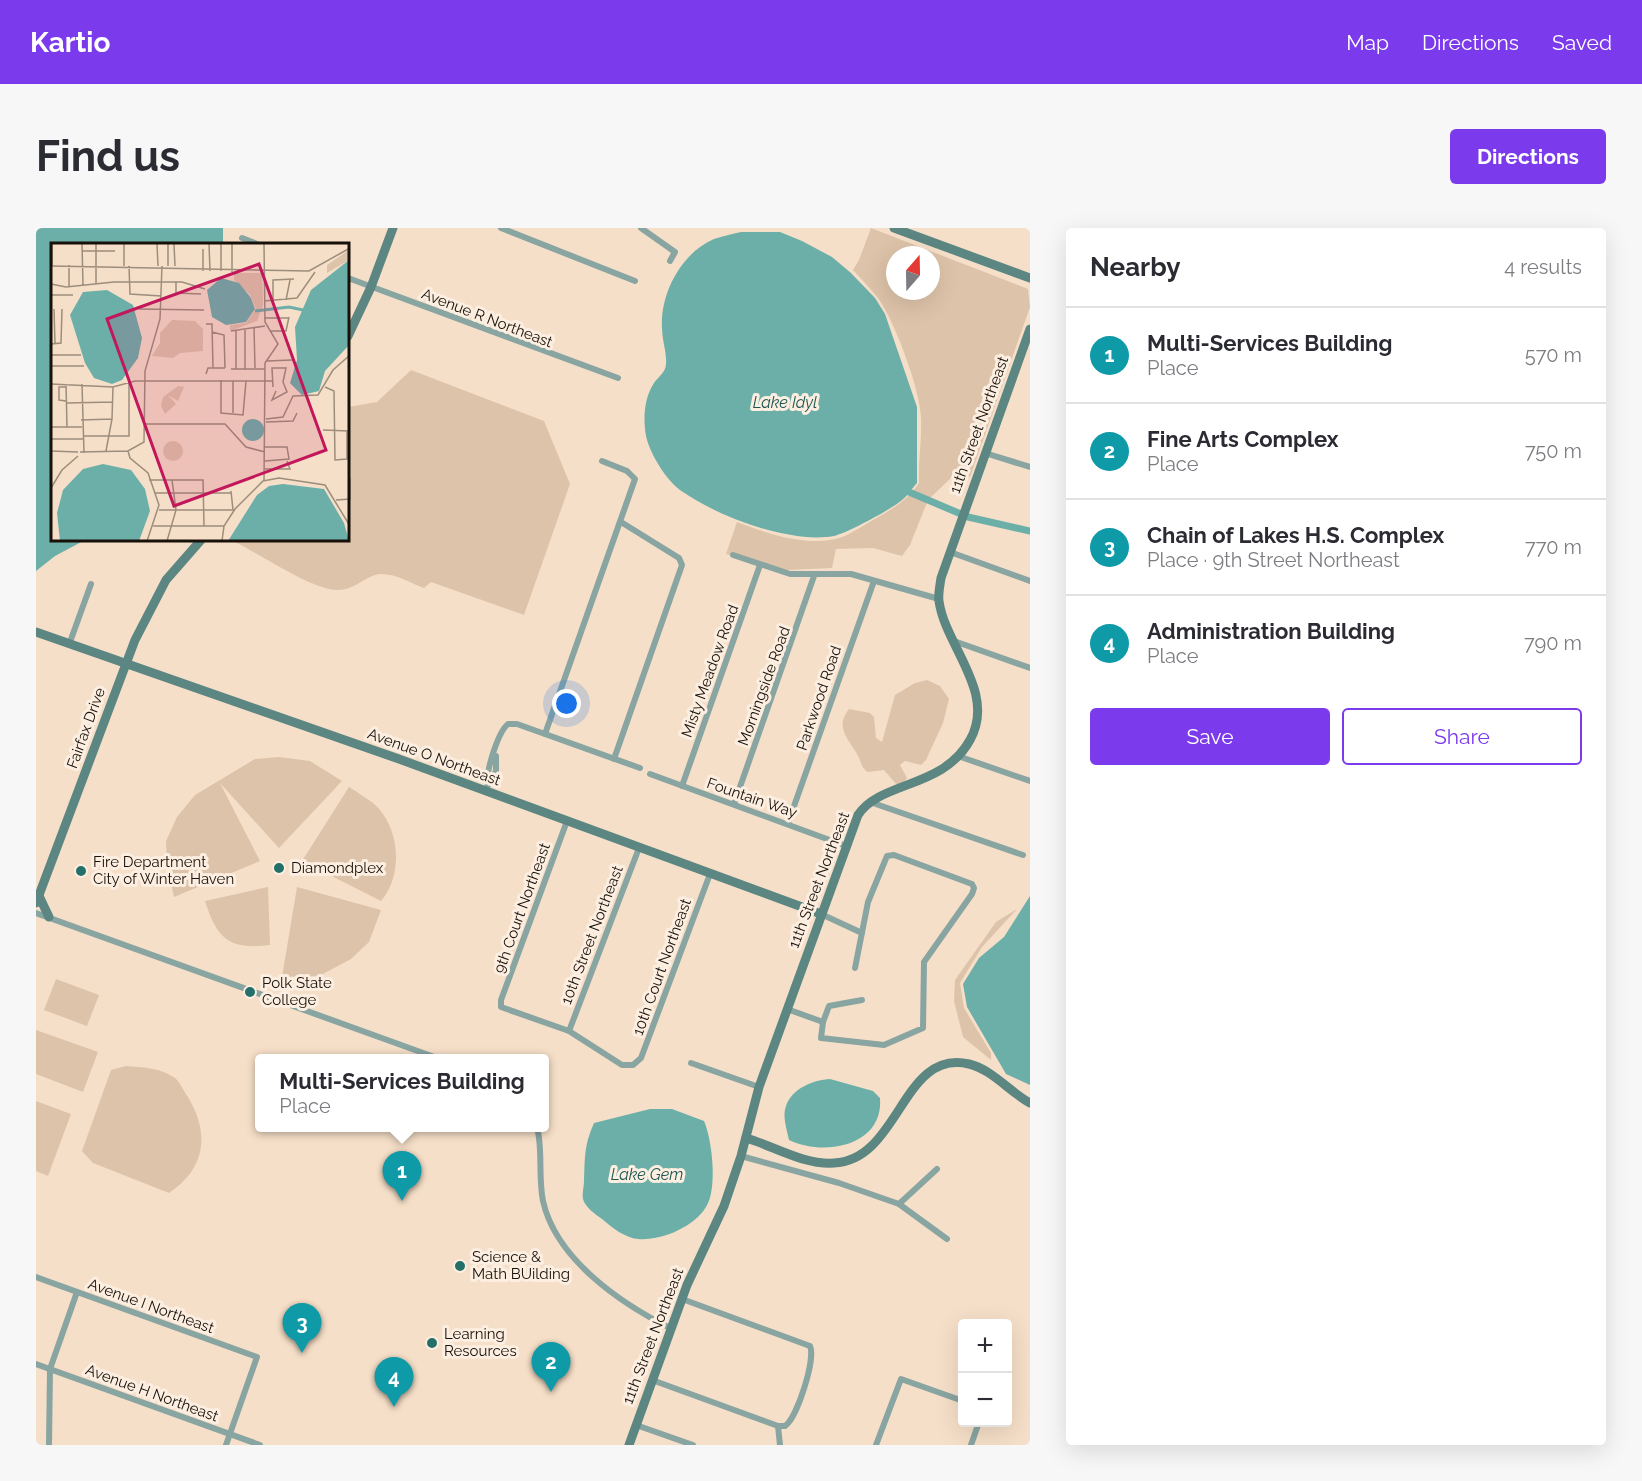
<!DOCTYPE html>
<meta charset="utf-8">
<style>
body{margin:0;font-family:Raleway,sans-serif;background:#f7f7f7;color:#2b2b33}
.controls{position:absolute;right:18px;bottom:18px;display:grid;overflow:hidden;border-radius:6px;box-shadow:0 6px 24px #0002}
.controls button{width:54px;height:54px;display:grid;place-items:center;padding:0;border:0;border-bottom:2px solid #e1e1e2;background:#fff;color:#2b2b33;font:30px sans-serif}
.compass{position:absolute;left:850px;top:18px;width:54px;height:54px;border-radius:50%;background:#fff;box-shadow:0 6px 24px #0002;rotate:20deg}
.you{position:absolute;left:531px;top:476px;width:21px;height:21px;margin:-15px;border:4px solid #fff;border-radius:50%;background:#1a73e8;box-shadow:0 0 0 9px #1a73e833}
.badge{display:grid;place-items:center;width:39px;height:39px;border-radius:50%;background:#7c3aed;color:#fff;font-size:20px;font-weight:700}
.pin{position:absolute;translate:-50% -50px;filter:drop-shadow(0 2px 3px #0008)}
.pin::after{content:'';position:absolute;top:32px;width:21px;height:18px;background:inherit;clip-path:polygon(0 0,100% 0,50% 100%)}
.popup{position:absolute;left:219px;top:826px;width:294px;height:78px;box-sizing:border-box;display:grid;place-content:center;border-radius:6px;background:#fff;filter:drop-shadow(0 2px 4px #0005);font-size:20px;white-space:nowrap;color:#7c7c81}
.popup b{font-size:22px;color:#2b2b33}
.popup::after{content:'';position:absolute;left:50%;top:100%;margin-left:-12px;border:12px solid transparent;border-top-color:#fff}
.list{margin:0;padding:0;list-style:none}
h2{display:flex;justify-content:space-between;align-items:center;height:78px;margin:0;padding:0 24px;font-size:26px}
h2 small{font-size:20px;font-weight:400;color:#7c7c81}
.list li{display:grid;grid-template-columns:39px 1fr auto;gap:18px;align-items:center;box-sizing:border-box;height:96px;padding:0 24px;border-top:2px solid #e1e1e2}
.list b{display:block;font-size:22px;white-space:nowrap}
.list p{margin:0;font-size:20px;white-space:nowrap;color:#7c7c81}
.list em{font-size:20px;font-style:normal;color:#7c7c81}
.actions{display:flex;gap:12px;padding:18px 24px}
.actions a{flex:1;padding:14px 0;border:2px solid #7c3aed;border-radius:6px;text-align:center;font-size:21px;color:#7c3aed}
.actions .main{background:#7c3aed;color:#fff}
.map{position:relative;flex:none;width:994px;height:1217px;overflow:hidden;border-radius:6px}
header{display:flex;align-items:center;gap:36px;box-sizing:border-box;height:84px;padding:0 30px;background:#7c3aed;color:#fff}
header strong{font-size:28px}
nav{display:flex;gap:33px;margin-inline-start:auto;font-size:21px}
.intro{display:flex;align-items:center;justify-content:space-between;box-sizing:border-box;height:144px;padding:0 36px}
h1{margin:0;font-size:42px}
.button{padding:15px 27px;border-radius:6px;background:#7c3aed;color:#fff;font-size:21px;font-weight:700}
main{display:flex;gap:36px;padding:0 36px}
aside{flex:1;background:#fff;border-radius:6px;box-shadow:0 6px 24px #0002}
.map>svg:first-child{display:block}
</style>
<header>
<strong>Kartio</strong>
<nav><a>Map</a><a>Directions</a><a>Saved</a></nav>
</header>
<div class="intro"><h1>Find us</h1><a class="button">Directions</a></div>
<main>
<div class="map">
<svg width="994" height="1217" viewBox="0 0 994 1217">
<rect width="100%" height="100%" fill="#f6dfc8"/>
<g fill="#ddc3a9" fill-rule="evenodd">
<path d="M835,0L992,61L994,79L934,249L925,251L916,249L892,272L874,317L866,328L837,320L800,321L796,340L751,342L690,326L701,294C732,306 777,321 809,308C819,303 828,297 837,292C856,281 871,273 883,255C882,233 886,212 885,190C884,161 859,94 842,70C834,60 825,51 817,42L823,32ZM859,27H895V63H859Z"/>
<path d="M375,142L508,193L534,256L488,387L395,354L388,360C375,355 353,342 339,347C326,351 316,363 301,362C275,362 221,324 195,312H312V179L341,174Z"/>
<path d="M891,452L904,458L913,471L907,495L890,532L885,537L869,533L864,537L871,550L866,557L860,556L848,542L832,544C825,540 826,535 822,528C813,511 798,500 813,481L834,485L838,489L840,510L846,514L859,467L879,455Z"/>
<path d="M243,529L274,533L306,553L243,620L184,555L224,633L138,669L131,635L130,613L141,589L159,567L219,531Z"/>
<path d="M313,559C321,564 329,569 337,575C364,598 368,646 345,673L266,633Z"/>
<path d="M232,659L234,717C193,722 181,711 169,673Z"/>
<path d="M261,659L345,682L333,714L315,731L283,748L246,749Z"/>
<path d="M981,681L946,719L924,755L928,780L955,825V832L927,809L918,773L919,752L960,694Z"/>
<path d="M20,751L63,767L51,798L8,782Z"/>
<path d="M0,802L62,824L47,864L0,846Z"/>
<path d="M90,838C106,839 125,840 139,850C144,854 148,864 152,869C174,906 170,940 133,965L57,935L46,923L75,842Z"/>
<path d="M0,873L35,886L12,948L0,943Z"/>
</g>
<g fill="#6cafa9">
<path d="M0,0H187V16H16V312H49L19,328L0,343Z"/>
<path d="M705,4H744L766,13L796,29L815,45L839,70L849,86L881,179V255C876,260 872,268 866,272C856,281 811,305 798,308C754,316 683,289 647,264C631,254 614,226 610,208C607,191 608,170 618,155C622,149 630,144 630,136C631,125 626,112 626,100C624,66 645,25 678,11C687,8 696,6 705,4Z"/>
<path d="M994,668V857L970,846L931,779L927,756L943,730L968,709Z"/>
<path d="M794,851L837,863L844,870C848,918 788,929 753,912C751,902 746,888 750,878C756,860 778,852 794,851Z"/>
<path d="M614,881H636L668,893C676,911 682,961 670,979C658,999 625,1013 602,1011C589,1010 575,999 566,991C559,986 549,979 547,971C546,966 548,958 548,953C549,928 548,918 558,895Z"/>
</g>
<g fill="none" stroke-linecap="round" stroke-linejoin="round">
<path stroke="#6cafa9" stroke-width="7" d="M873,264L932,289L994,303"/>
<g stroke="#89a5a2" stroke-width="6">
<path d="M465,0L599,53"/>
<path d="M605,0L639,24L634,33"/>
<path d="M206,10L221,16"/>
<path d="M312,50L582,150"/>
<path d="M949,225L994,239"/>
<path d="M914,324L994,353"/>
<path d="M697,327L754,346H815L903,371"/>
<path d="M918,413L994,440"/>
<path d="M34,414L55,356"/>
<path d="M509,506L599,251L591,243L566,233"/>
<path d="M922,528L994,553"/>
<path d="M578,531L646,337L643,330L585,294"/>
<path d="M614,546L810,618"/>
<path d="M452,557C449,545 462,504 472,496H481L604,540"/>
<path d="M646,558L724,337"/>
<path d="M451,559L460,543V528"/>
<path d="M834,574L987,627"/>
<path d="M698,576L778,348"/>
<path d="M531,593L465,772V779L533,803L586,837H597L605,830L674,646"/>
<path d="M752,595L838,353"/>
<path d="M0,685L401,830"/>
<path d="M785,686L826,705"/>
<path d="M819,740L832,674L851,628L858,627L936,656L938,660L936,666L888,734L887,800L848,817L785,810L787,794L793,778L826,772"/>
<path d="M751,781L787,794"/>
<path d="M533,803L603,620"/>
<path d="M655,835L723,859"/>
<path d="M501,900C507,919 502,949 507,973C520,1031 584,1075 634,1100"/>
<path d="M705,928L803,955L863,976L901,941"/>
<path d="M863,976L911,1011"/>
<path d="M0,1049L221,1129L190,1217"/>
<path d="M0,1136L224,1217"/>
<path d="M616,1152L742,1198H749C761,1190 780,1131 774,1118L646,1071"/>
<path d="M600,1197L657,1217"/>
<path d="M742,1198L744,1217"/>
<path d="M13,1217L14,1141L41,1064"/>
<path d="M840,1217L865,1151L927,1173"/>
<path d="M935,1217L943,1194"/>
</g>
<g stroke="#5c8682" stroke-width="9">
<path d="M858,0L994,50"/>
<path d="M312,108L335,59L357,0"/>
<path d="M0,404L363,531L785,686"/>
<path d="M3,668L13,689"/>
<path d="M0,675L99,412L130,352L165,312"/>
<path d="M710,910C738,918 767,937 798,935C864,932 866,820 933,836C955,841 974,864 994,875"/>
<path d="M593,1217L651,1057L688,978L705,928L723,859L822,587C844,553 907,561 934,512C961,464 909,418 903,373C902,366 904,357 905,350L994,101"/>
</g>
</g>
<g fill="#256f6a" stroke="#fceee0" stroke-width="2">
<circle cx="243" cy="640" r="6"/>
<circle cx="45" cy="643" r="6"/>
<circle cx="214" cy="764" r="6"/>
<circle cx="424" cy="1038" r="6"/>
<circle cx="396" cy="1115" r="6"/>
</g>
<g text-anchor="middle" dominant-baseline="central" stroke-width="6" stroke-linejoin="round" paint-order="stroke">
<g font-size="15" fill="#181109" stroke="#fceee0">
<text transform="translate(451 90) rotate(21)">Avenue R Northeast</text>
<text transform="translate(943 197) rotate(-70)">11th Street Northeast</text>
<text transform="translate(674 443) rotate(-70)">Misty Meadow Road</text>
<text transform="translate(728 458) rotate(-70)">Morningside Road</text>
<text transform="translate(783 470) rotate(-71)">Parkwood Road</text>
<text transform="translate(50 500) rotate(-70)">Fairfax Drive</text>
<text transform="translate(398 529) rotate(20)">Avenue O Northeast</text>
<text transform="translate(716 570) rotate(19)">Fountain Way</text>
<text transform="translate(783 652) rotate(-69)">11th Street Northeast</text>
<text transform="translate(486 680) rotate(-70)">9th Court Northeast</text>
<text transform="translate(556 707) rotate(-69)">10th Street Northeast</text>
<text transform="translate(626 739) rotate(-70)">10th Court Northeast</text>
<text transform="translate(115 1078) rotate(20)">Avenue I Northeast</text>
<text transform="translate(617 1108) rotate(-69)">11th Street Northeast</text>
<text transform="translate(116 1165) rotate(20)">Avenue H Northeast</text>
</g>
<g font-size="15" fill="#181109" stroke="#fceee0" text-anchor="start">
<text x="57" y="634">Fire Department<tspan x="57" dy="17">City of Winter Haven</tspan></text>
<text x="255" y="640">Diamondplex</text>
<text x="226" y="755">Polk State<tspan x="226" dy="17">College</tspan></text>
<text x="436" y="1029">Science &amp;<tspan x="436" dy="17">Math BUilding</tspan></text>
<text x="408" y="1106">Learning<tspan x="408" dy="17">Resources</tspan></text>
</g>
<g font-size="16" font-style="italic" fill="#1c5551" stroke="#fceee0">
<text x="749" y="174">Lake Idyl</text>
<text x="611" y="946">Lake Gem</text>
</g>
</g>
<g transform="translate(15 15)">
<rect width="298" height="298" fill="#f6dfc8"/>
<path d="M298,7V17L276,30V22ZM183,30H211L212,62L206,78L179,88V82L195,80L205,66L199,52L183,37ZM121,77L144,78L152,86V108L129,110L122,115L101,113L109,100V90ZM127,143L133,144L127,158L117,152L125,161L114,171L110,163L112,154ZM112 208a10 10 0 1 1 20 0a10 10 0 1 1-20 0Z" fill="#ddc3a9"/>
<path d="M298,17L299,101L274,128L268,148L251,152L239,140L246,117L244,84L260,47ZM170,35L188,40L200,55L204,66L195,79L175,82L161,74L156,47ZM56,47L82,62L91,95L87,115L71,137L61,141L43,135L34,120L19,72L32,49ZM191 187a11 11 0 1 1 22 0a11 11 0 1 1-22 0ZM52,221L80,227L94,246L99,268L88,298H9L6,270L12,247L32,226ZM232,241L273,246L293,280L298,298H177L206,252L218,243Z" fill="#6cafa9"/>
<path fill="none" stroke="#6cafa9" stroke-width="3" d="M204,68L238,64L252,67"/>
<path fill="none" stroke="#9d8d7c" stroke-width="1.5" d="M1,1V23M31,1L32,42M73,1V23M106,1L107,23M117,1V23M123,1L124,23M158,1L159,28M170,1V28M181,1V29M152,6V28M31,8H64M18,22V44M0,23L258,28L299,5M78,23L79,51L110,53M125,39V50L150,51M0,41L15,44L63,39H131L154,46M45,41V1M0,52H22M235,57L239,37M213,58L246,55L264,29M222,58V37L243,36M3,66L4,101M88,66L153,67M213,75H237M155,81H161L162,125M203,84L204,125M194,86V126M180,88L214,83M185,88V126M220,88H235L238,74M161,89L173,92L174,125M0,101L10,100L11,66M0,112H30M216,118L241,117M0,123H33M180,126H214M155,131L157,125H174M170,137V170L192,172L195,138M0,141L62,144L84,138H221M15,141L16,184M31,141L33,210M15,144H8V157L15,158M222,144L221,125H235L232,139L236,149L221,157L225,148M274,144L283,148L284,217L296,216V188M15,160L62,159M182,170V138M215,176L232,174L242,153L267,152L282,127L299,112M30,177L61,176M215,179L242,178L246,170M93,181H174L195,204L214,209M0,184H31M272,187L298,188M32,193H78V138M0,196H32M214,204H236L238,216L214,218M0,208L27,209M55,208L61,176L62,144M77,208L79,215L97,230L108,262L96,298M29,209L77,208L93,199L94,128L109,76L111,23M214,226H239L236,218M98,237H152L153,283M213,238L214,120L227,101L214,79L213,1M0,245L11,227L27,213M104,250H180M285,257L299,256V235M108,267H182L180,248M102,283H173M116,298L125,267L121,237M171,298L173,283L184,266L212,238L228,235L274,242L299,283"/>
<path fill="#c2185b" fill-opacity="0.15" stroke="#c2185b" stroke-width="3" d="M208,21L275,207L123,263L56,76Z"/>
<rect width="298" height="298" fill="none" stroke="#181109" stroke-width="3"/>
</g>
</svg>
<div class="controls">
<button>+</button>
<button>−</button>
</div>
<svg class="compass" viewBox="-18 -18 36 36"><path d="M0-13l5 13h-10z" fill="#e53935"/><path d="M0 13l5-13h-10z" fill="#7c7c81"/></svg>
<div class="you"></div>
<div class="pin badge" style="left:366px;top:973px;background:#0f9aa8">1</div>
<div class="popup"><b>Multi-Services Building</b>Place</div>
<div class="pin badge" style="left:515px;top:1164px;background:#0f9aa8">2</div>
<div class="pin badge" style="left:266px;top:1125px;background:#0f9aa8">3</div>
<div class="pin badge" style="left:358px;top:1179px;background:#0f9aa8">4</div>
</div>
<aside>
<h2>Nearby<small>4 results</small></h2>
<ul class="list">
<li><span class="badge" style="background:#0f9aa8">1</span><div><b>Multi-Services Building</b><p>Place</p></div><em>570 m</em></li>
<li><span class="badge" style="background:#0f9aa8">2</span><div><b>Fine Arts Complex</b><p>Place</p></div><em>750 m</em></li>
<li><span class="badge" style="background:#0f9aa8">3</span><div><b>Chain of Lakes H.S. Complex</b><p>Place · 9th Street Northeast</p></div><em>770 m</em></li>
<li><span class="badge" style="background:#0f9aa8">4</span><div><b>Administration Building</b><p>Place</p></div><em>790 m</em></li>
</ul>
<div class="actions"><a class="main">Save</a><a>Share</a></div>
</aside>
</main>
